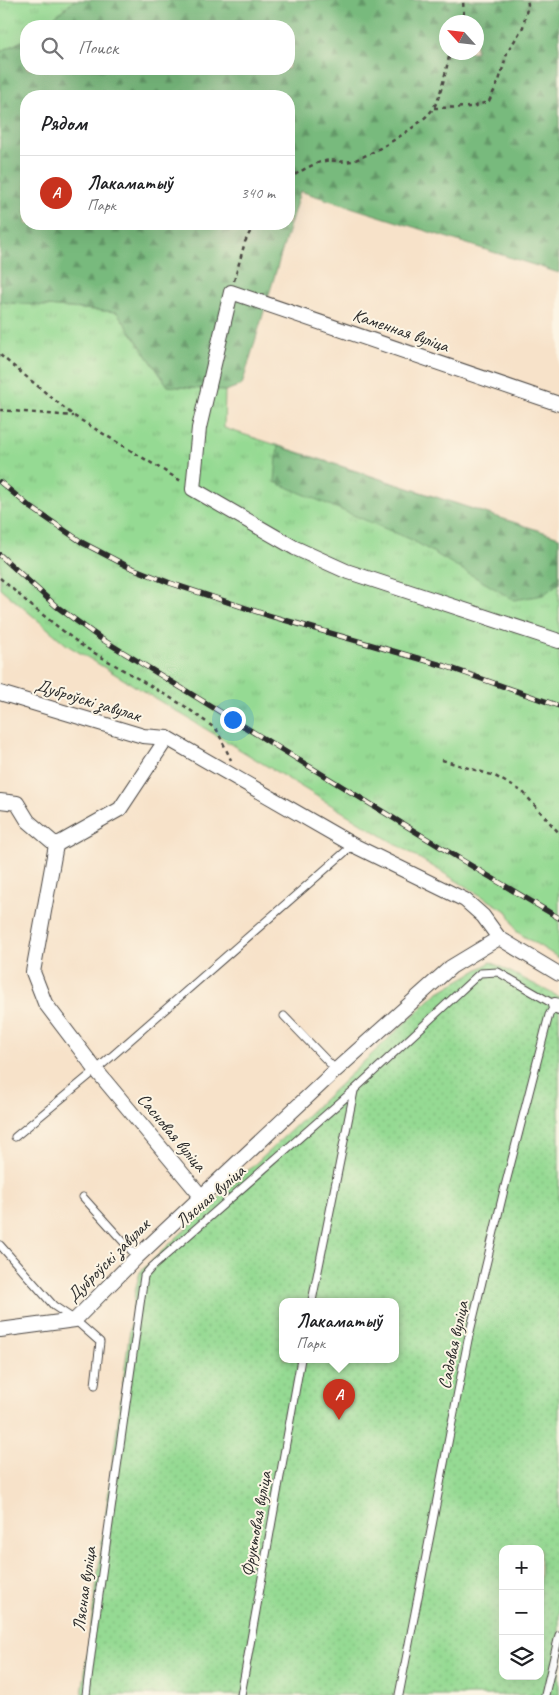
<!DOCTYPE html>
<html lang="ru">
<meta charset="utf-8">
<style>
body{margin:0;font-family:Caveat,sans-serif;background:#f2f2f2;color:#202124}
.controls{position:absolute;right:15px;bottom:15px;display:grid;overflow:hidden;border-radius:10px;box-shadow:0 5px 20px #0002}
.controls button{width:45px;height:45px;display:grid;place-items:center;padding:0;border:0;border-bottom:1px solid #e0e0e0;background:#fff;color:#202124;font:25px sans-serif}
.compass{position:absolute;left:439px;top:15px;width:45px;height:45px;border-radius:50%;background:#fff;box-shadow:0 5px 20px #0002;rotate:297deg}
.you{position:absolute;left:232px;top:719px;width:18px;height:18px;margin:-12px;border:4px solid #fff;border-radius:50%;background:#1a73e8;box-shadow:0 0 0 8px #1a73e833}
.badge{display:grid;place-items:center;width:32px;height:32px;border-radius:50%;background:#c8321e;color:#fff;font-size:16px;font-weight:700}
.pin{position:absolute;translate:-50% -41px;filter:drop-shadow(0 1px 2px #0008)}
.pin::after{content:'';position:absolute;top:26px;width:18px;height:15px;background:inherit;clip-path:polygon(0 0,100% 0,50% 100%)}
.popup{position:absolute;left:279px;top:1298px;width:120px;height:65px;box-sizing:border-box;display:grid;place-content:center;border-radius:10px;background:#fff;filter:drop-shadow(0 1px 4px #0005);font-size:16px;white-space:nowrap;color:#757577}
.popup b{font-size:19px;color:#202124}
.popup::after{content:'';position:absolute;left:50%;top:100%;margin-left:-10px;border:10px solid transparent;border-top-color:#fff}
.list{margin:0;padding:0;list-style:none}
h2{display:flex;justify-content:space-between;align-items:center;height:65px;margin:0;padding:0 20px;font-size:21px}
h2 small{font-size:16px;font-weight:400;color:#757577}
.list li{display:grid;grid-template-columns:32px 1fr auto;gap:15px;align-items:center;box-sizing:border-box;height:75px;padding:0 20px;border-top:1px solid #e0e0e0}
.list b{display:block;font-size:19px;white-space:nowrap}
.list p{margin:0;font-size:16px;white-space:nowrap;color:#757577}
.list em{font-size:16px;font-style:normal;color:#757577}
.icon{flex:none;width:28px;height:28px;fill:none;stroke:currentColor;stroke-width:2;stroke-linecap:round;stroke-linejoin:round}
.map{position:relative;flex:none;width:559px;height:1695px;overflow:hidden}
.search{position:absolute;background:#fff;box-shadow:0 5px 20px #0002;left:20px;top:20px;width:275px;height:55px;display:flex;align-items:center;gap:12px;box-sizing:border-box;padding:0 18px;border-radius:20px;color:#757577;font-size:19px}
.panel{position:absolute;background:#fff;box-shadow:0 5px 20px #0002;left:20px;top:90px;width:275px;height:140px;border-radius:20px}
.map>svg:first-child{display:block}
</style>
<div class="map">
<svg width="559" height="1695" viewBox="0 0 559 1695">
<defs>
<pattern id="grass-tufts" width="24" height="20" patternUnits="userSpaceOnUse" patternTransform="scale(1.25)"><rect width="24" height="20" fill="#95da93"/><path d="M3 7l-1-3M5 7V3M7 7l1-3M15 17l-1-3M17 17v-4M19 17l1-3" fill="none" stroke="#81bb7f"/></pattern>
<pattern id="forest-firs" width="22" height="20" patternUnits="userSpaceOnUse" patternTransform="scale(1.25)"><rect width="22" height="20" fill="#78ba7d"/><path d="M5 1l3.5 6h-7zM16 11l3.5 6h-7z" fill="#639767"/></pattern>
<pattern id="garden-dots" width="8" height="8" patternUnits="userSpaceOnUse" patternTransform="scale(1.25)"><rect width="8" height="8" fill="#95da93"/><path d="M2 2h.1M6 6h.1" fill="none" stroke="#81bb7f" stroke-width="1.8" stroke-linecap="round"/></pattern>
</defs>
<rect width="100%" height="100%" fill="#fcf5e5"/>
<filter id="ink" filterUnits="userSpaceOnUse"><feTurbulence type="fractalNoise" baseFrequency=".02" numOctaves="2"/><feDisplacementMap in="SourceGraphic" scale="10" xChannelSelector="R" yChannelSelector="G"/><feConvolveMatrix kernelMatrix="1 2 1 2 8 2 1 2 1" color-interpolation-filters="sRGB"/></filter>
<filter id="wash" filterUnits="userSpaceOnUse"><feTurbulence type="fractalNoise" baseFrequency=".0096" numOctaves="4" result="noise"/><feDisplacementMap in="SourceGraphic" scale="20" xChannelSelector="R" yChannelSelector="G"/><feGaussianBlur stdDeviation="1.12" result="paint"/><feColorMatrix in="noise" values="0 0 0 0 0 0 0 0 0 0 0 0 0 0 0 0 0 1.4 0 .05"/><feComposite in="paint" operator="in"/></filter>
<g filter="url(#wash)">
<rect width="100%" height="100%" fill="#f7e2c9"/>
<g fill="url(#grass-tufts)" stroke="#60825f">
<path d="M0,0H75L43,26H26V39L0,52Z"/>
<path d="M0,302L117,312L168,386L225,391L224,428L559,537V958L517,932L508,912L67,645L0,588Z"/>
</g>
<g fill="url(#forest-firs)" stroke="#527254" fill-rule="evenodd">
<path d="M75,0H559V273L300,191L242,385L225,391L168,386L117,312L0,302V52L26,39V69H289V26H43ZM446,22H476V52H446ZM26,96H289V224H26Z"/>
<path d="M278,446L559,537V583L543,595L514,600L412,540L275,482Z"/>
</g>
<path fill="url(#garden-dots)" stroke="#60825f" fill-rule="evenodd" d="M491,962L559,997V1695H82L135,1291L140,1272L437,993ZM283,1301H395V1359H283ZM503,1549H540V1676H503Z"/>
</g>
<g filter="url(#ink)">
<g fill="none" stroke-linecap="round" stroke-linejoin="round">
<g stroke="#4a4643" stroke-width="9">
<g id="lane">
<path d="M284,1016L336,1070"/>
<path d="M15,1137L96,1070L353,845"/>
<path d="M83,1197L137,1257"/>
<path d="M0,1245L54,1306L75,1320L100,1342L95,1385"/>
<path d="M312,1301L354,1091"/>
<path d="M86,1695L95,1623L144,1276L151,1268L354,1090L480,973L498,972L555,1005L549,1015L504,1190L468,1340L399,1695"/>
<path d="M241,1695L301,1359"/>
<path d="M545,1695L559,1635"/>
</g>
</g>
<g stroke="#4a4643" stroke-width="16">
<g id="street">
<path d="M559,404L231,292L199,428L193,489L295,548L346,571L559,641"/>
<path d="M0,693L143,736L167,738L353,845L465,900L483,916L499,938"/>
<path d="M0,801L17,803L28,821L56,845L120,809L167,738"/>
<path d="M56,845L33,972L45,1003L96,1070L201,1196"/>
<path d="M555,1005L559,1008"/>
<path d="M0,1330L75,1320L137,1257L336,1070L451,967L499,938L559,974"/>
</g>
</g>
<g stroke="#4a4643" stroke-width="2.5" stroke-dasharray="4 4" stroke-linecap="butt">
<path d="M461,22L464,17L463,0"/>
<path d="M434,108L473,107L489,101L499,81L507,53L523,27L528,4L527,0"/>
<path d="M289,180C294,174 316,162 325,161C334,159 343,163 352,161C370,156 425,124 434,107C441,96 447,66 450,52"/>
<path d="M234,281L245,242L254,224"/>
<path d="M0,355L74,416L181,481"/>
<path d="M0,410L73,416"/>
<path d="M0,578L34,608L81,645L186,707L217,730L231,760"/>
<path d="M442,760L495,776L523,792L559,833"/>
</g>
<use href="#lane" stroke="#fff" stroke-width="7"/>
<use href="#street" stroke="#fff" stroke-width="14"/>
<g stroke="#2b2b2b" stroke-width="5.5">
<g id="rail">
<path d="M0,482L29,506L83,543L127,566L170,583L267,615L445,666L559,706"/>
<path d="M0,555L56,606L100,638L460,859L559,918"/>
</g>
</g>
<use href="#rail" stroke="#fcf5e5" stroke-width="4" stroke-dasharray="11" stroke-linecap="butt"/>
</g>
</g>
<g text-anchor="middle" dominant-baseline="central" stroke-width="4" stroke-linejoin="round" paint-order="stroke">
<g font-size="18" fill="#2b2b2b" stroke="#fcf5e5">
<text transform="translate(401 330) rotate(19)">Каменная вуліца</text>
<text transform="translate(88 700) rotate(17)">Дуброўскі завулак</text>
<text transform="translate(172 1132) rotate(50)">Сасновая вуліца</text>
<text transform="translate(210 1196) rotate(-41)">Лясная вуліца</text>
<text transform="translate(108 1260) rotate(-45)">Дуброўскі завулак</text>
<text transform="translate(453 1345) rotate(-78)">Садовая вуліца</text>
<text transform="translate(256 1524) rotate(-80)">Фруктовая вуліца</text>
<text transform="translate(84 1589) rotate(-82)">Лясная вуліца</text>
</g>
</g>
</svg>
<div class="controls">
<button>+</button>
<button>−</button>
<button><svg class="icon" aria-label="layers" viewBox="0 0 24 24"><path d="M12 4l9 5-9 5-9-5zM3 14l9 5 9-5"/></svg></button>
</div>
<svg class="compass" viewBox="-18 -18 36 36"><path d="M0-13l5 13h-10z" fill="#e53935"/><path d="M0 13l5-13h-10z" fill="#757577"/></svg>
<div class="you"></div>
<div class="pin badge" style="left:339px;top:1420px">A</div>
<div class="popup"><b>Лакаматыў</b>Парк</div>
<div class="search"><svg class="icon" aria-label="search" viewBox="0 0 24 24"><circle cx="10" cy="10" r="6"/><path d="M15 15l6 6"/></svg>Поиск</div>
<section class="panel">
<h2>Рядом<small></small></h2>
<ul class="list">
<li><span class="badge">A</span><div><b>Лакаматыў</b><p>Парк</p></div><em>340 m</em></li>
</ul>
</section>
</div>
